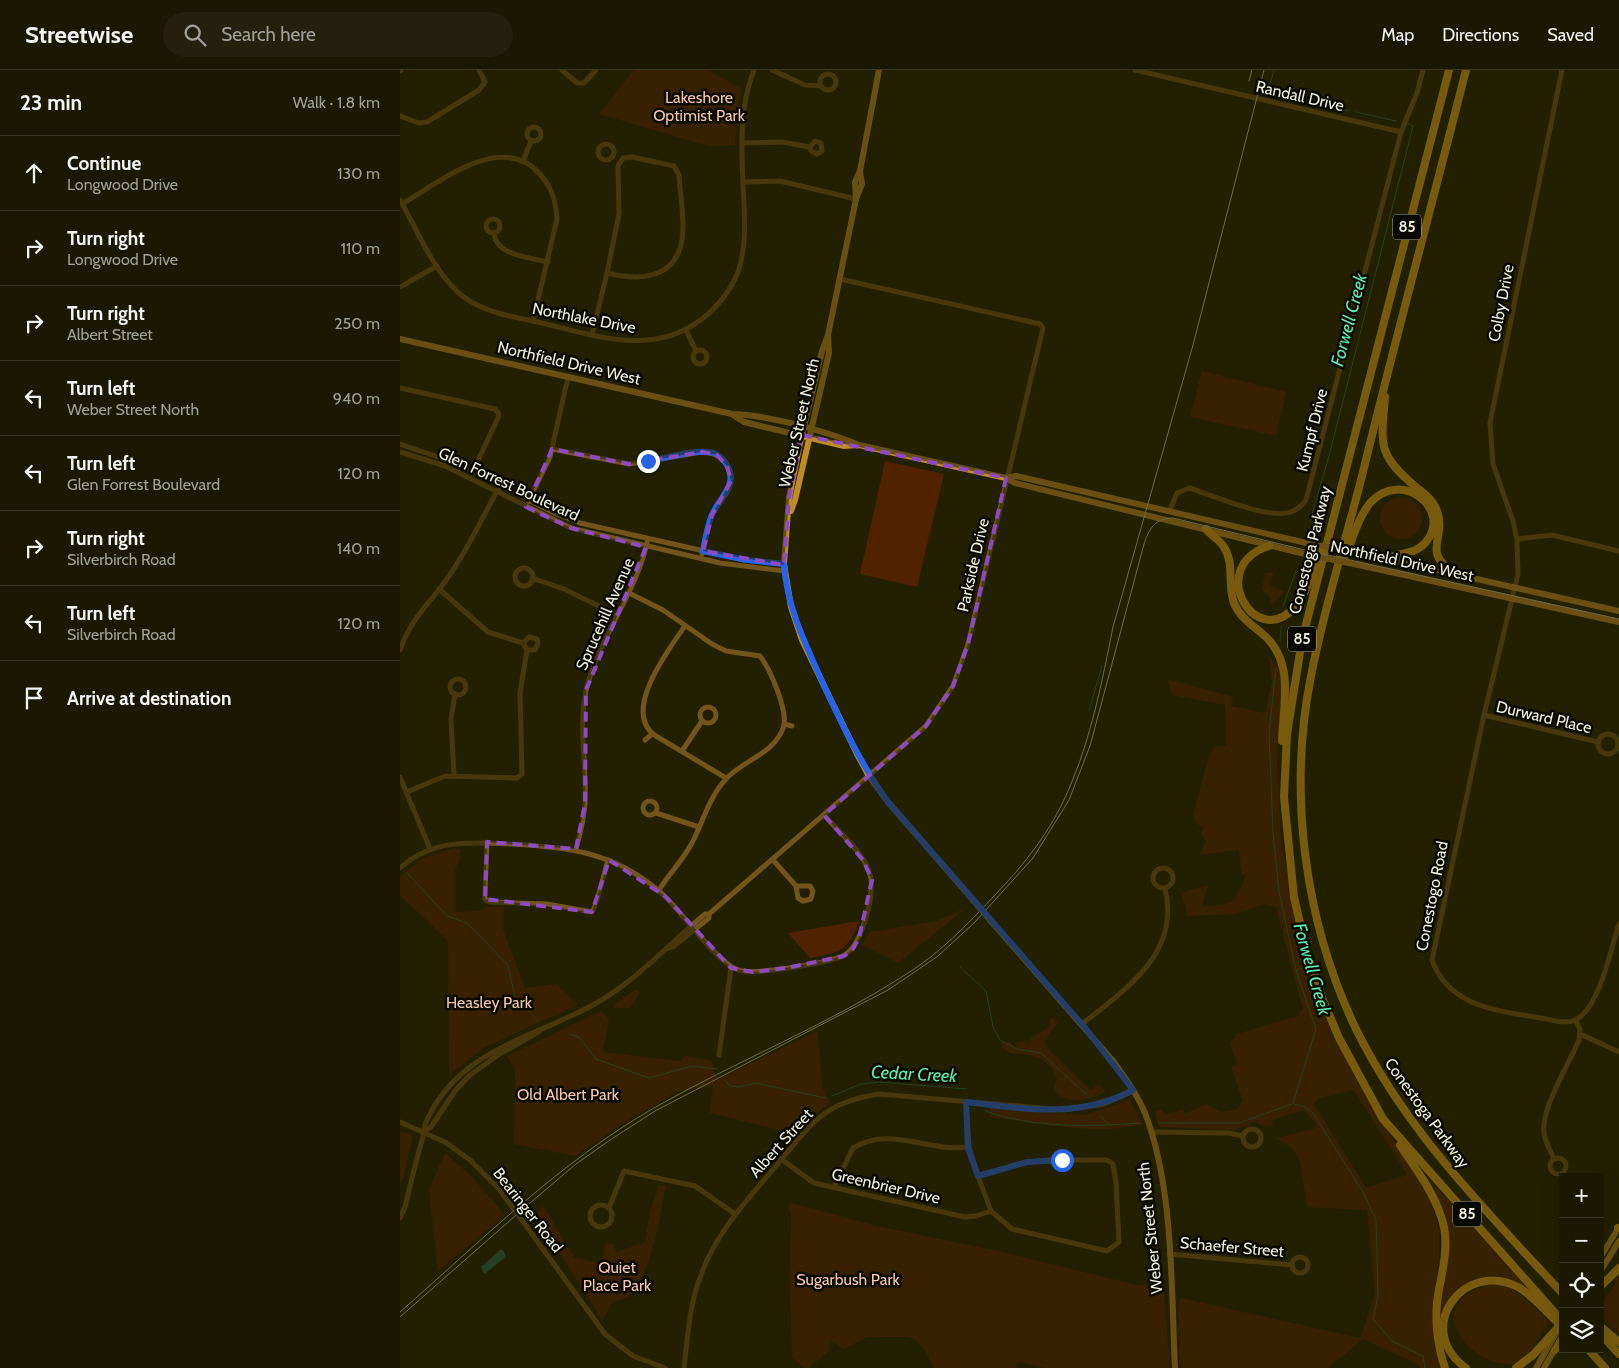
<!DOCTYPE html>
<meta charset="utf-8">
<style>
body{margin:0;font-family:Cabin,sans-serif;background:#23210b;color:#f1f3f6}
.controls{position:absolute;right:15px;bottom:15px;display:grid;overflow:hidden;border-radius:0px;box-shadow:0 5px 20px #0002}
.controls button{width:45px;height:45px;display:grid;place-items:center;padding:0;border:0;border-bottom:1px solid #383723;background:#1a1801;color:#f1f3f6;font:25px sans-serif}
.stop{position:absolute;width:15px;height:15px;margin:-11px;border:4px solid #2563eb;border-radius:50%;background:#fff}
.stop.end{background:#2563eb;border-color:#fff;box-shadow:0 1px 5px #0008}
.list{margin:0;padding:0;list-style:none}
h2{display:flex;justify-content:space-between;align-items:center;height:65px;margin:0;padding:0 20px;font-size:21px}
h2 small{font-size:16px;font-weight:400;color:#9fa099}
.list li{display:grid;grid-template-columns:32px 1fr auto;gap:15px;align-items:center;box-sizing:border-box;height:75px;padding:0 20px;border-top:1px solid #383723}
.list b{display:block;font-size:19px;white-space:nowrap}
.list p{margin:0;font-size:16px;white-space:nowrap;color:#9fa099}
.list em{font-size:16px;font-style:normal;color:#9fa099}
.icon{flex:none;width:28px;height:28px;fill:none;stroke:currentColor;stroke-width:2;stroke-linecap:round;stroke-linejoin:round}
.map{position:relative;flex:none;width:1219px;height:1298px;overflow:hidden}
header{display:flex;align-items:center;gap:30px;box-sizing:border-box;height:70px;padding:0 25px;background:#1a1801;border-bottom:1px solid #383723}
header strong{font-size:24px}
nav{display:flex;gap:28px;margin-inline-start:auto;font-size:18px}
.search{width:350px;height:45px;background:#23210b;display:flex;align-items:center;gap:12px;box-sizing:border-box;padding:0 18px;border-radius:28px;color:#9fa099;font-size:19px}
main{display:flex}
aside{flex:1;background:#1a1801}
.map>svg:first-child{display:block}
</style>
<header>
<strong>Streetwise</strong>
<div class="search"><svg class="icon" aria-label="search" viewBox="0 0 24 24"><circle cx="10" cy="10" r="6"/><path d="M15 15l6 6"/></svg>Search here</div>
<nav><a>Map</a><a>Directions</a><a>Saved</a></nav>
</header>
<main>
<aside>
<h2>23 min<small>Walk · 1.8 km</small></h2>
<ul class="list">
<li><svg class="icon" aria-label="ahead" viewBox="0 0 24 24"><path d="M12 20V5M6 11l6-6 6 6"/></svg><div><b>Continue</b><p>Longwood Drive</p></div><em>130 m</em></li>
<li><svg class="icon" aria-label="right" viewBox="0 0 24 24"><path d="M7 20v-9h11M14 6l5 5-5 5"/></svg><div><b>Turn right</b><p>Longwood Drive</p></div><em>110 m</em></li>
<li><svg class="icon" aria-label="right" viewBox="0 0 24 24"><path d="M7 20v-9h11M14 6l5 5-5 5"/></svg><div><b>Turn right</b><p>Albert Street</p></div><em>250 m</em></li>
<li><svg class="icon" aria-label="left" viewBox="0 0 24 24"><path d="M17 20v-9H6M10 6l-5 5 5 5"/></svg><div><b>Turn left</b><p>Weber Street North</p></div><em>940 m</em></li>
<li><svg class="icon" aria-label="left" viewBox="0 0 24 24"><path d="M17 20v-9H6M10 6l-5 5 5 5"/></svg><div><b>Turn left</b><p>Glen Forrest Boulevard</p></div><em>120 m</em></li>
<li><svg class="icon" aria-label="right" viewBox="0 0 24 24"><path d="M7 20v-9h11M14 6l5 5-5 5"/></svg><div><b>Turn right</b><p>Silverbirch Road</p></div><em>140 m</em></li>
<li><svg class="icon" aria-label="left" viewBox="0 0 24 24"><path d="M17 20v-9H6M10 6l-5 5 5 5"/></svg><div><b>Turn left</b><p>Silverbirch Road</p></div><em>120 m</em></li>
<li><svg class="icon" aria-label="arrive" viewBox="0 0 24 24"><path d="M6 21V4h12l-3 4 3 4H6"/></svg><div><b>Arrive at destination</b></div></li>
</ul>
</aside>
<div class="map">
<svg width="1219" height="1298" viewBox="0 0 1219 1298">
<rect width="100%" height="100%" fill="#222001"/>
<g fill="#502200" fill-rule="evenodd">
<path d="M234,0H308L342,19L336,47L335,75L309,76L199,44Z"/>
<path d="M802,301L886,322L876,366L790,347Z"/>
<path d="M485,391L544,404L517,517L460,504Z"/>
<circle cx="1001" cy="448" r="21"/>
<path d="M874,502L869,514L884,522L872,535L870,527L862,520L865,503Z"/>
<path d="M869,585L879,599L882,613L877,691L881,772L903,882L930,959L961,1018L1030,1129L1039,1161V1188L1033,1247L1034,1274L1041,1298H1020L1017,1294L963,1269L928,1298H780L778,1235L781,1228L960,1268L975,1224L967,1140L907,1137L900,1091L894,1080L877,1068L916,1058V1054L904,1040L872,1050L873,1055L865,1056L854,1052L835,1060L759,1057L755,1042L761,1039L766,1045L783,1039L784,1044L806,1034L821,1042L837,1039L843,1031L831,997L837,995L830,972L837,964L900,945L899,941L903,940L877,841L879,838L865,834L835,844L788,846L781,823L808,815L802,836C835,835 833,835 846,805H842L839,780L800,785L806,771L801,762L803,758L796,753L793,744L809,686L815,676H826L825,635L772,625L767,609L833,627L831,636L865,643L872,611ZM954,1020L1007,1104L1006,1105L966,1118L914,1034L919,1028Z"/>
<path d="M55,778L60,780V791L55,798V842L82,841L86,837H104L103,859L125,918L156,914L178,935L85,977L49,1005L48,871L0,825V806L25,787Z"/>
<path d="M566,838L498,893L462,875L469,862L537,851Z"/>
<path d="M459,851C447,882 441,882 410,888L388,863Z"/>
<path d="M236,919L240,923L230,938H214L213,935Z"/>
<path d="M202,941L209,950L203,982L280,991L286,986L311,990L318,1010L417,961L423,1019L430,1033L413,1046L396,1064L310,1043L313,1016L278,1021L220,1055L175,1086L114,1074L115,1000L107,986Z"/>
<path d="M653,948L658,952C654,960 647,965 645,973L648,979L691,1020L698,1014L706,1021C694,1030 660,1037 654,1017C663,1002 645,989 630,985C623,983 613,985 607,981C603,979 602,976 600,972H610L617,979L615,973L626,970L628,976L631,968L649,957L650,949Z"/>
<path d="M730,1030L743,1054C700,1066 634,1053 590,1047L589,1038L685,1045Z"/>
<path d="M0,1061L13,1066L4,1106L0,1114Z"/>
<path d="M45,1083L72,1107L105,1145L38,1201L29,1120Z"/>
<path d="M1022,1101L1125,1215L1123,1216C1116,1214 1108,1208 1101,1207C1068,1203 1050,1226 1039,1252L1048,1184L1047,1161L1021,1103Z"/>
<path d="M259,1115L266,1116C259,1149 254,1191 235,1220C230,1227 220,1230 212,1233L202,1250L136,1145L143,1136L174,1187L197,1193L203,1189L205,1173L212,1174L217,1182L245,1172L250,1141Z"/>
<path d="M391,1133L477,1156L598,1181L737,1215L755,1216L757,1219L764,1221L770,1298H645L621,1292L617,1293L615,1298H534L527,1283L517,1271L509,1267H467L444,1279L430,1270L429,1281L409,1298H405L392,1288L390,1214L391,1145L388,1136Z"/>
<path d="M1219,1204V1264L1200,1247V1233L1212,1220L1216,1212L1213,1208Z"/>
<path d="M1096,1214C1120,1219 1133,1236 1149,1253C1143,1263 1126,1288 1116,1294C1061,1298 1020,1225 1096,1214Z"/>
</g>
<path fill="#28644a" d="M100,1180H103L106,1187L84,1204L81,1197Z"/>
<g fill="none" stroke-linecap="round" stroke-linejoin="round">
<g stroke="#28644a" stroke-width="1">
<path d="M874,0L869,18L874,23L949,41"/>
<path d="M956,42L996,51"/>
<path d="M910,451L929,386L1013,56L1008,54"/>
<path d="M883,536L896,501"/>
<path d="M880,572L881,557"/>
<path d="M876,598L869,663L873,763L879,822L896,900L916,959L893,1033"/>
<path d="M689,641L702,596"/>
<path d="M7,803L47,846L67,853L108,895L115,927L138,951"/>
<path d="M560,897L586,921L593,957L600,970L617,979L641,983L687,1025"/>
<path d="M897,900L902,898"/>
<path d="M170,964L179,967L196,989L249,1008L292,996L317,999"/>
<path d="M325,1010L330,1016L339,1017L355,1013L426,1028"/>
<path d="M432,1026L461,1014L479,1012L567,1019"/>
<path d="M894,1034L905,1037L913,1043L963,1122L976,1150L978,1226L973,1249L992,1271L1023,1286L1025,1298"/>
<path d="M585,1041C634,1058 689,1057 740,1053"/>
<path d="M700,1046L709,1054"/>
<path d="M758,1053H839L892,1034"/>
</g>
<g stroke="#73541a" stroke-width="5">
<path d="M162,0L177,13H184L196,0"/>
<path d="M372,0L405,15L421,16"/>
<path d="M735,0L1001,62"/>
<path d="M1162,0L1090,353L1093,394L1113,451L1117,469L1118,504L1084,645L1032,890C1050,942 1109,941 1156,951C1162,952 1169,953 1175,950C1199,940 1211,878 1219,854"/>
<path d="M0,1L1,0"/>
<circle cx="428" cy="12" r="8"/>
<path d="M0,46L19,53L27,52L79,20L85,12L79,0"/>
<circle cx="134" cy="64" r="7"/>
<path d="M342,73L381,72L410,77L411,81L417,84L422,81L421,73L415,71L410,77"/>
<circle cx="206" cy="82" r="8"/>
<path d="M123,91L131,71"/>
<path d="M343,112L380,111L456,129"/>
<path d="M0,130C18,161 33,201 61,225C85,244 117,247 146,254C199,267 254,286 302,249C317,237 331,220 338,202C348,173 344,142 343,112C341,74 340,35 354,0"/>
<path d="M2,134C40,112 101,61 140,104C152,118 156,131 157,149L133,251"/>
<circle cx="93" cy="156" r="7"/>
<path d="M94,163C96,186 129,187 148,192"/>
<path d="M0,217L37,196"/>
<path d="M286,260L296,281"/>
<path d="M192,265L207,203C235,210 272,211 281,175C286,156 280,125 279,105L274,96L232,87L223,88L218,96L219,144L207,203"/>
<circle cx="300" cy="287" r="7"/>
<path d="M0,318L95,339L99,344L98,348L72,403"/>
<path d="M0,374L56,393L154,443L180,453L344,490L384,494"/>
<path d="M152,379L229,394L302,382C321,382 337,399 329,419C325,428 316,436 312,445C307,457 305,471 302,484"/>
<path d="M0,382L45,396L171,458L320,493L385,501"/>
<path d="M128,432L150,387L168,307"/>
<path d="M770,440L777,423L789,418C813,425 867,450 891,442C898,440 902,435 906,430L1001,62L1017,23L1023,0"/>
<path d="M1117,469L1152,465L1219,481"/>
<circle cx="124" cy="507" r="9"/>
<path d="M132,508L164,519L217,545"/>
<path d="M229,523L263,540L312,574L326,581L360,586C370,599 387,638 384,655C377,683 343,690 326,709C309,727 303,752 292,773C283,790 269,804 259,820"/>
<path d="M285,556C269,579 220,643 256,666L326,708"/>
<path d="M123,573L129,567L137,569L138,573L135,580H127"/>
<path d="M0,580C13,544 32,532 51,503C70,475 84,445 100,415"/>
<circle cx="58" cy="617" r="8"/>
<circle cx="308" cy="645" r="8"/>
<path d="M1084,645L1198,672"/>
<path d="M384,654L392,656"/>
<circle cx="1208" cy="674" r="10"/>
<path d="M245,670L252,664"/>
<path d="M282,681L302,651"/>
<path d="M54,705L51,650L55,624"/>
<path d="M0,707L30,779"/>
<path d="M7,722L45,706L117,708L122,704L120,623L127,580L123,573L88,562L39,519"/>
<circle cx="250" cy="738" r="7"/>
<path d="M256,743L299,757"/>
<path d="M87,772L85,822V829L89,832L147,834L192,842C196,838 205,800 208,790"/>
<path d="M176,779C180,764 184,750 185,734C187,697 178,657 186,620C199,566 237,523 248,469"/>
<path d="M373,790L396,816L398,828L403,831L411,829L413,821L410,816H396"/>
<circle cx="763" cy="808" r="10"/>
<path d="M0,798C32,769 71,772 111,774C168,777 213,782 259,821C281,839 318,897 342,901C357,904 434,893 446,884C462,873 476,822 470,804C464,782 439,762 424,745"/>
<path d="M267,878L273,877L309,848V844"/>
<path d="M682,954C727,918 781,883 765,818"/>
<path d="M1180,964L1219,982"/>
<path d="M319,985L331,898"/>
<path d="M566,1032L569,1077L578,1106L591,1141L612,1159L707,1181L719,1172L716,1112L713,1094L707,1090H648L627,1092L578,1106"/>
<path d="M0,1052L45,1072L70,1090L99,1119L205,1264L233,1286L265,1298"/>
<circle cx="852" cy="1068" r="9"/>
<path d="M24,1061L31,1057L55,1021L70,1005L98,985L140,961"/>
<path d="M751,1062L828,1063L843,1066"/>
<circle cx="1158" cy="1096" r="8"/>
<path d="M381,1089L414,1113L565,1147L576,1146L591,1141"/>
<path d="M1154,1089C1151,1082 1147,1075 1145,1068C1137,1043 1170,993 1179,970L1180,960L1176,950"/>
<path d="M434,1117L453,1078C491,1055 529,1083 569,1077"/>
<circle cx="201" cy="1146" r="11"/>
<path d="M209,1138L224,1101L295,1116L335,1144"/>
<path d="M0,1148L5,1137C11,1113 16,1090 23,1067C24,1062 24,1057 26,1052C58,980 131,969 193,935C235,912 268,875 305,844H309L526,656L553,616L568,574L643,258L640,254L440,209"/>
<path d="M769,1184L892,1195"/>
<circle cx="900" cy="1195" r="8"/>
<path d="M284,1298C288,1266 289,1235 301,1205C317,1160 351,1126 381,1090C396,1072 409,1054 428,1041C444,1031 460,1027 478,1024L664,1040L704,1034L733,1021"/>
</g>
<g stroke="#be8b26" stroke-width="6">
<path d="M456,129L455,112L460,101L479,0"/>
<path d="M428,265L422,281L400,373L389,428L384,494L391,537L402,570L457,684L469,706L488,732L574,831"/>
<path d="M0,269L332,344C368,345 426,361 459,375L606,408L615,413L909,485"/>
<path d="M333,345L344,352L444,376L458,375"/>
<path d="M606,408L616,406L911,474"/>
<path d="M391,441L395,430L429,283L428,265L456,129L462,114L460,101"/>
<path d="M957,482L1219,541"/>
<path d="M954,494L1219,552"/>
<path d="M591,851L713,991C725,1007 737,1024 745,1043C774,1118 771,1218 775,1298"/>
<path d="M1200,1188L1219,1157"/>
<path d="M1200,1202L1219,1171"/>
<path d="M1136,1298L1158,1260"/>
<path d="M1144,1298L1163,1265"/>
</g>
<g stroke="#dea11b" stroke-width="8">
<path d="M1049,0L902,570L887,664L884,727L894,827L905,875L923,930L939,968L983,1049L1163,1252"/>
<path d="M1066,0C1032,135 995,270 962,406C945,473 924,538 911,606C888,722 904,850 955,957C1005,1060 1086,1141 1163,1224"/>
<path d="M985,327C981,375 977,385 1017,418C1025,424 1034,431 1037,441C1047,468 1021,481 1053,502"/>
<path d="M806,459C811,466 820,470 824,477C835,494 827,515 834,533C840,549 856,557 868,569C894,597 883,636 882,671"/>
<path d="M869,476C805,496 855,582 895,537C908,522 913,499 919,481"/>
<path d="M946,485C953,468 958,448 970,433C1001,398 1053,439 1026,472C1015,485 1001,482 988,488"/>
<path d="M1000,1075C1017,1101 1037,1126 1044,1157C1049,1182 1040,1208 1037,1233C1035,1255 1038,1277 1045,1298"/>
<path d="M1218,1158H1219"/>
<path d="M1200,1217L1219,1198"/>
<path d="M1200,1256L1219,1272"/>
<path d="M1200,1263L1219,1284"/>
<path d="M1188,1279L1205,1298"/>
<path d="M1155,1280L1163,1269"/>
<path d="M1066,1298C1013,1260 1062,1189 1118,1217C1129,1223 1138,1233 1147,1242"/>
<path d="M1116,1298L1133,1285L1163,1252"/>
</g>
<path stroke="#c4c4af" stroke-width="1" d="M0,1247L123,1139L176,1094L210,1070L255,1041L488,920L538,886L575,852L633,788L669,730L690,676L744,474C749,459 755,448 773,448L909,481L1219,549"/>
<g stroke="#c4c4af" stroke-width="1">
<path d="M849,11L852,0"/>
<path d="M0,1242C80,1172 161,1091 254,1038C336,991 426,956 505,905C539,884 567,855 594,826C624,795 651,761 668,721C691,669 702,612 713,557L793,275L864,0"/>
</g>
<g stroke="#be8b26" stroke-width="6">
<path d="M911,474L957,482"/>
<path d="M909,485L954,494"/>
<path d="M574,831L591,851"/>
</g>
<path stroke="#dea11b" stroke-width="8" d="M1147,1242L1163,1258"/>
</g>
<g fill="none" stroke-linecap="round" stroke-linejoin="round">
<path stroke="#2563eb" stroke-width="6" d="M248,391C268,388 290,380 309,382C316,382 321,387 325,392C341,414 318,428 311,447C307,458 305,470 303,481L347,490L384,494C387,539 407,577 425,618C444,658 462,696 488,732L686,959L733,1020C679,1049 625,1039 566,1032L568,1078L578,1106L627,1092L662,1090"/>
</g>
<path d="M0 0H1219V1298H0ZM402,365L606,408L568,574L553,616L526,656L424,745L463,790L472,810L459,868L453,879L444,886L386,898L353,902L331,898L265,826L209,790L192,842L85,829L87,772L176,779L185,733L186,620L246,477L171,458L126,437L152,379L229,394L302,382L317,385L327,396L331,411L312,445L303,481L384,495L389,428Z" fill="#222001" fill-opacity=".55" fill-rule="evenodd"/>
<path fill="none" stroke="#8d4ac4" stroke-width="4" stroke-dasharray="10 6" stroke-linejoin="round" d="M402,365L606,408L568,574L553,616L526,656L424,745L463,790L472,810L459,868L453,879L444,886L386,898L353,902L331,898L265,826L209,790L192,842L85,829L87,772L176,779L185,733L186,620L246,477L171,458L126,437L152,379L229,394L302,382L317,385L327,396L331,411L312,445L303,481L384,495L389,428Z"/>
<g text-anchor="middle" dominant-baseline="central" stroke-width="5" stroke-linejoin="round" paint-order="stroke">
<g fill="#0a0901" stroke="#abab9c" stroke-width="1">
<rect x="993" y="144.5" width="28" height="25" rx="4"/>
<rect x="888" y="556.5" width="28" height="25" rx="4"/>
<rect x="1053" y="1131.5" width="28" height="25" rx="4"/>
</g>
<g font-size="15" font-weight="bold" fill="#f0f1de">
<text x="1007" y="157">85</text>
<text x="902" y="569">85</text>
<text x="1067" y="1144">85</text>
</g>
<g font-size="16" fill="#f0f1de" stroke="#0a0901">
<text transform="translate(900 26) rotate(13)">Randall Drive</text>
<text transform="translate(1101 233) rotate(-79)">Colby Drive</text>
<text transform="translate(184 248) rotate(11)">Northlake Drive</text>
<text transform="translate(169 293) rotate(13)">Northfield Drive West</text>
<text transform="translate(399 353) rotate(-77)">Weber Street North</text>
<text transform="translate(912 360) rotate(-76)">Kumpf Drive</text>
<text transform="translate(109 414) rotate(25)">Glen Forrest Boulevard</text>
<text transform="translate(910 480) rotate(-76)">Conestoga Parkway</text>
<text transform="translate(1002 491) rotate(12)">Northfield Drive West</text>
<text transform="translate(573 495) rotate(-77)">Parkside Drive</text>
<text transform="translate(205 544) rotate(-66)">Sprucehill Avenue</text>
<text transform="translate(1144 647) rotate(13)">Durward Place</text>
<text transform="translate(1032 826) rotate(-79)">Conestogo Road</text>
<text transform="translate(1027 1043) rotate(54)">Conestoga Parkway</text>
<text transform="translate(381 1073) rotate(-48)">Albert Street</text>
<text transform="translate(486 1116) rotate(13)">Greenbrier Drive</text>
<text transform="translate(128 1140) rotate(52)">Bearinger Road</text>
<text transform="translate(750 1158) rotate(-96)">Weber Street North</text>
<text transform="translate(832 1177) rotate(5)">Schaefer Street</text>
</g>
<g font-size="16" fill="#f4c7ac" stroke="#0a0901">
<text x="299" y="27">Lakeshore<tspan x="299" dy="18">Optimist Park</tspan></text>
<text x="89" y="932">Heasley Park</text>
<text x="168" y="1024">Old Albert Park</text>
<text x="217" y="1197">Quiet<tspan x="217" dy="18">Place Park</tspan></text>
<text x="448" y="1209">Sugarbush Park</text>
</g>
<g font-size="18" font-style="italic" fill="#59f1b3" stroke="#0a0901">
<text transform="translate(949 250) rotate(-75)">Forwell Creek</text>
<text transform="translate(912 899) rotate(74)">Forwell Creek</text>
<text transform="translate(514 1004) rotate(3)">Cedar Creek</text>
</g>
</g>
</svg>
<div class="controls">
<button>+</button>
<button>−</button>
<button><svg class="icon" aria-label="locate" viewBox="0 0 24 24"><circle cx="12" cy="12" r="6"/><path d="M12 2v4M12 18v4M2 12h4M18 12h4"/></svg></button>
<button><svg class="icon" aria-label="layers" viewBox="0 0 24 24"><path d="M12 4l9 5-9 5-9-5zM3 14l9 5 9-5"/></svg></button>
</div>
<div class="stop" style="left:662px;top:1090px"></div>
<div class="stop end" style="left:248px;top:391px"></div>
</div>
</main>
